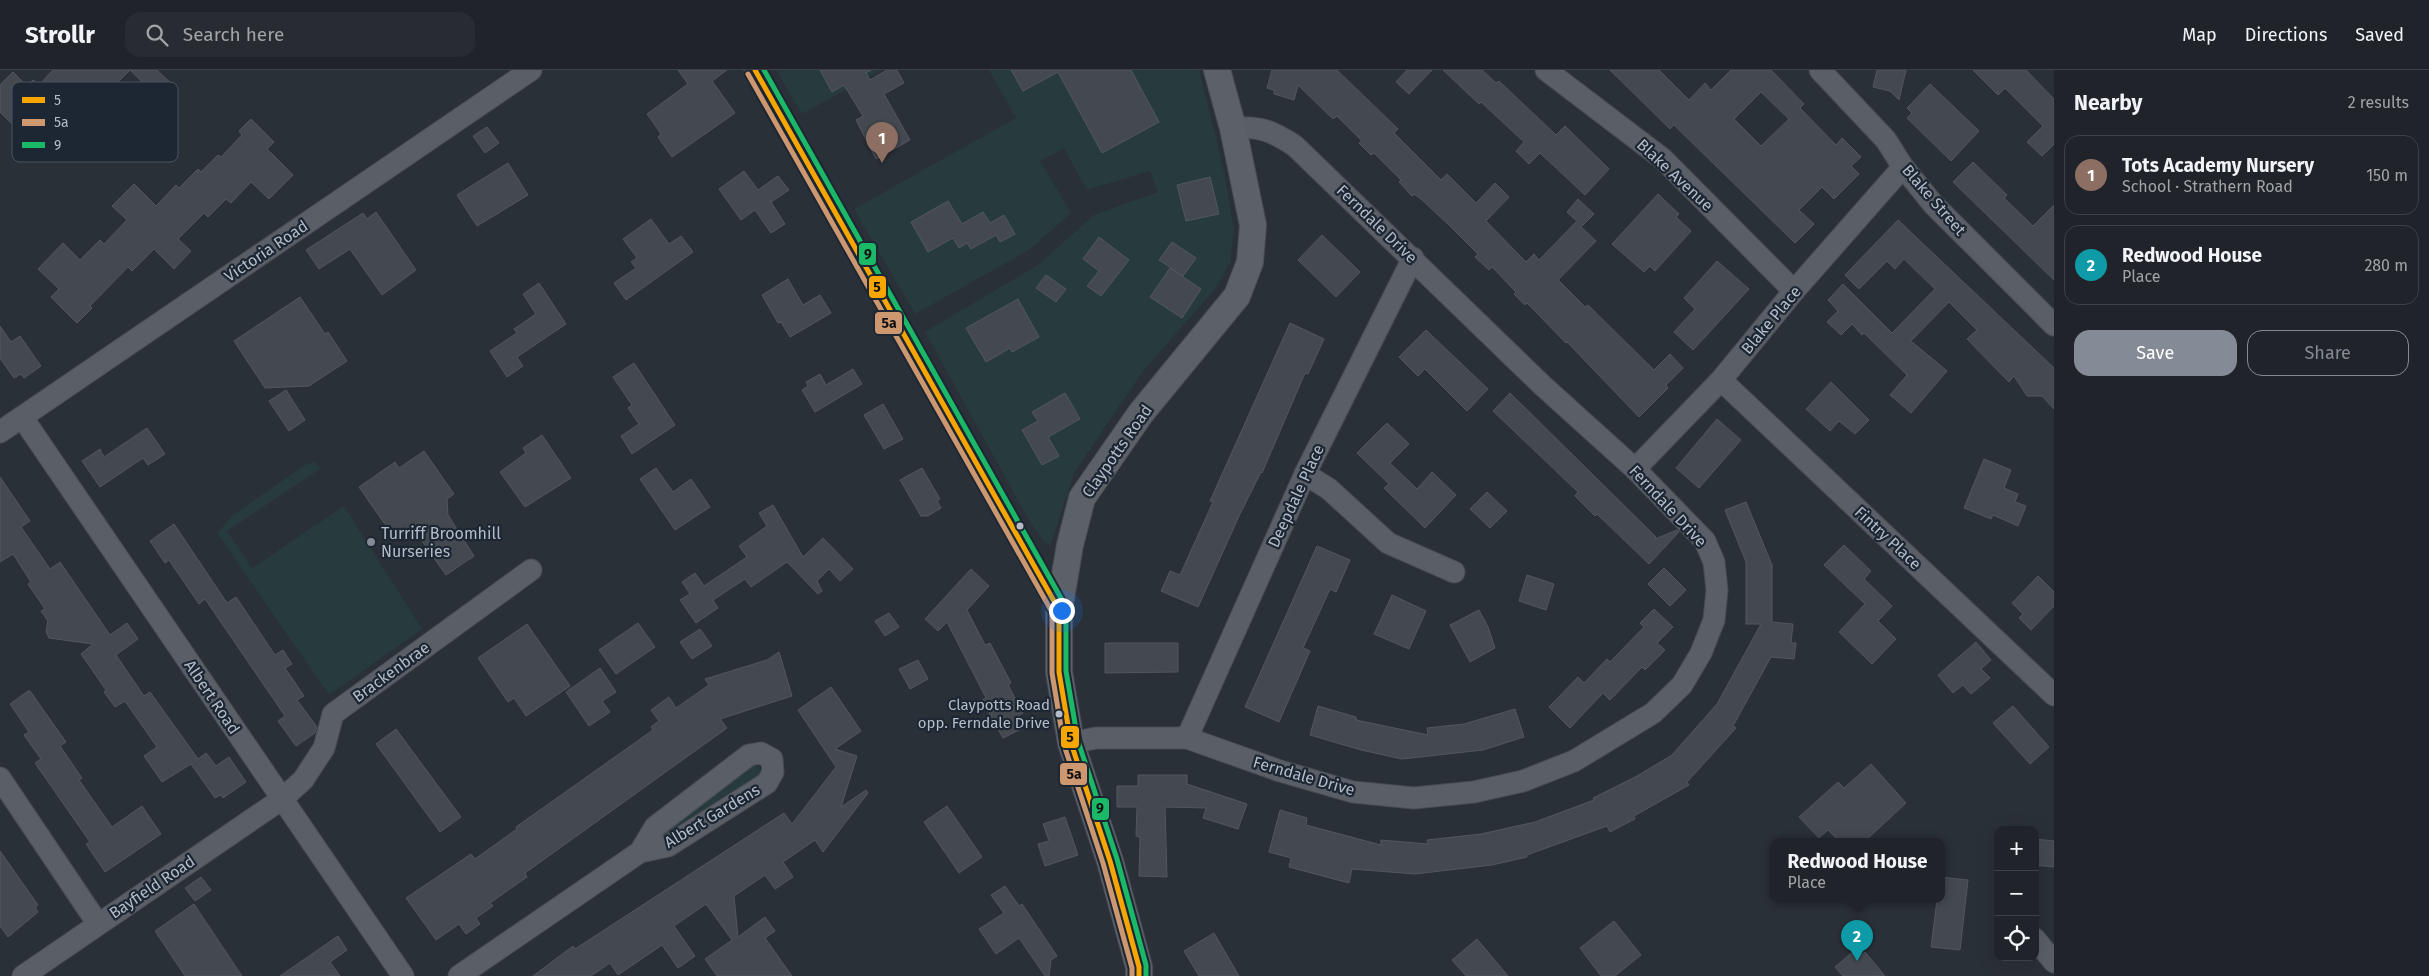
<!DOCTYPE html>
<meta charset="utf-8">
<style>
body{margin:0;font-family:"Fira Sans",sans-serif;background:#282c32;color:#f1f3f6}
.controls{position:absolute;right:15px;bottom:15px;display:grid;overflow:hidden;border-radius:10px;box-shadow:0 5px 20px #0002}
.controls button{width:45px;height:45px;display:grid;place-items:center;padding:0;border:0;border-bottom:1px solid #3d4147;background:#20242a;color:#f1f3f6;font:25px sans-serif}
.you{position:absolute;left:1061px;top:540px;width:18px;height:18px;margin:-12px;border:4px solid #fff;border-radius:50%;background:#1a73e8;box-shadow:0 0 0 8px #1a73e833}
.badge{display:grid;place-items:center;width:32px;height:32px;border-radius:50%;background:#848b96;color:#fff;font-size:16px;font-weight:700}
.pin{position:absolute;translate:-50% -41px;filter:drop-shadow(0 1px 2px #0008)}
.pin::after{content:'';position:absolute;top:26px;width:18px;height:15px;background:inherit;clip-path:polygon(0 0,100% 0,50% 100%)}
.popup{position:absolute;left:1770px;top:768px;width:175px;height:65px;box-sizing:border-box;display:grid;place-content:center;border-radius:10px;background:#20242a;filter:drop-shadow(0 1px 4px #0005);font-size:16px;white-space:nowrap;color:#a2a4a8}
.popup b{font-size:19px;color:#f1f3f6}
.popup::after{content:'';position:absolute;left:50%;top:100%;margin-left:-10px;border:10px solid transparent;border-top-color:#20242a}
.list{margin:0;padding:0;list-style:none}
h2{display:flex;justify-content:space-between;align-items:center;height:65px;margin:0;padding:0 20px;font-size:21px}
h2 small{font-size:16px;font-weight:400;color:#a2a4a8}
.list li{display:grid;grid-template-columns:32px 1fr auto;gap:15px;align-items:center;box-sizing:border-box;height:80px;margin:0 10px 10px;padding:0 10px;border:1px solid #3d4147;border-radius:15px}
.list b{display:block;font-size:19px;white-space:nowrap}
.list p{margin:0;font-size:16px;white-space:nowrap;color:#a2a4a8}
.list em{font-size:16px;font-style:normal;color:#a2a4a8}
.actions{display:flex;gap:10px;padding:15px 20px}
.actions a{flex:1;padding:11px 0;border:1px solid #848b96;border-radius:15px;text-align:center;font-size:18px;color:#848b96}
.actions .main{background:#848b96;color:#fff}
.icon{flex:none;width:28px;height:28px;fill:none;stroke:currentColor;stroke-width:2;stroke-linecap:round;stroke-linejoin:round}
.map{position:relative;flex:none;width:2054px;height:906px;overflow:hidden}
header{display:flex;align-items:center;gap:30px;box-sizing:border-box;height:70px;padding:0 25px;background:#20242a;border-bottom:1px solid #3d4147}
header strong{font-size:24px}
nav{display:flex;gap:28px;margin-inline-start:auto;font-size:18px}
.search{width:350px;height:45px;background:#282c32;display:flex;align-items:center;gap:12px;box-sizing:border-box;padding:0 18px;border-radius:15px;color:#a2a4a8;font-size:19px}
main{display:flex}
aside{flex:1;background:#20242a}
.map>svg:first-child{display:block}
</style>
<header>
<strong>Strollr</strong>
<div class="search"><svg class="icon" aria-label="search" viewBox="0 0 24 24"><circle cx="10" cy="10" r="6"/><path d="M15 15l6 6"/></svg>Search here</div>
<nav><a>Map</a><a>Directions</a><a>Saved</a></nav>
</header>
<main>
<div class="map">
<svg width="2054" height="906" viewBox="0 0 2054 906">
<rect width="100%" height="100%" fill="#2a3038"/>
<g fill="#273a3e">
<path d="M776,0H881L802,44Z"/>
<path d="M989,0H1199L1224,102L1234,159L1230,192L1216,218L1143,301L1074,403L1051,474L1045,473L1030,452L925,262L1038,195L1094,145L1158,122L1150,101L1087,120L1064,78L1040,91L1071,143L1029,180L915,244L854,139L1016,48Z"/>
<path d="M315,392L320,399L227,461L252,498L344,436L422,559L329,625L217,463L233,445L305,395Z"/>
<path d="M749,694L760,697L759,708L663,769L659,763Z"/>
</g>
<g fill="#444950" stroke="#52575f" fill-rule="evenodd">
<path d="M53,0H130L71,60L74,63L56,81L48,73L40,81L0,42V15L13,2L27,16L33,10L39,15Z"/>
<path d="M130,0H157L177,19L164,33Z"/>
<path d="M678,0H727L712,11L735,43L672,87L658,67L661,64L647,44L688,14Z"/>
<path d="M820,0H871L866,3L870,10L887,0H897L904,13L884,24L910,70L876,89L856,50L863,46L844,15L832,22Z"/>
<path d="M1011,0H1131L1159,52L1102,83L1058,2L1023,21Z"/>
<path d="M1272,0H1337L1398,59L1394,63L1441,110L1447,104L1476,133L1495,113L1509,127L1486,151L1526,192L1534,184L1539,190L1576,152L1596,171L1558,210L1585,237L1588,235L1654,300L1670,284L1683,298L1666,315L1668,318L1639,347L1567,272L1566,273L1527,233L1525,235L1514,224L1516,222L1492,197L1489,200L1475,187L1478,184L1451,157L1421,129L1414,124L1412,126L1399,112L1401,110L1374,83L1371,85L1359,73L1362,71L1337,46L1333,49L1298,15L1294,30L1274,24V20L1267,18Z"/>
<path d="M1407,0H1432L1409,24L1396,12Z"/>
<path d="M1443,0H1482L1496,13L1499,11L1556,65L1565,56L1609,99L1585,125L1540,83L1529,94L1516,81L1524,72L1481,32L1479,34Z"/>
<path d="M1610,0H1659L1689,30L1705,13L1711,20L1731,0H1771L1804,34L1800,38L1836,75L1842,68L1861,87L1851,96L1859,104L1834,129L1822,117L1799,140L1814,154L1795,173L1674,55L1670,59ZM1761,22L1789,49L1761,76L1734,49Z"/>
<path d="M1877,0H1906L1899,30L1890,21L1873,17Z"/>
<path d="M1973,0H2026L2054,29V74L2042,86L2027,72L2043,56L2005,18L1998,25Z"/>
<path d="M1930,14L1979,61L1951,91L1907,48L1912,43L1907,38Z"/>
<path d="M251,49L274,72L267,79L293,105L269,129L251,112L231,133L226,129L208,147L204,143L178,169L191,181L174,199L154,179L132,201L128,197L90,236L92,238L77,253L51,227L59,219L38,199L63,173L80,190L100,170L104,174L127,150L112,136L134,114L156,136L176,115L179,118L198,99L201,102L218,85L221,87L242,65L239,61Z"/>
<path d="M487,57L499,73L485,83L473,66Z"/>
<path d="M1973,92L2007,125L2004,128L2033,156L2054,135V210L1953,112Z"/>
<path d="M508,93L528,125L477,156L457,125Z"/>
<path d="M744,101L758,120L778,106L789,120L771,132L785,154L771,163L755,140L741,150L719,119Z"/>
<path d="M1210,107L1219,144L1186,151L1177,115Z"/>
<path d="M1658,124L1679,144L1676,147L1691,161L1655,201L1650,196L1644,202L1612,174Z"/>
<path d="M1578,129L1594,144L1582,156L1567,142Z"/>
<path d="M948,131L962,154L983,142L990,153L1004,145L1015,164L1000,172L996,165L971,179L967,173L959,178L953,168L928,182L911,152Z"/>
<path d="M376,142L416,200L382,225L350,179L319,199L306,180L363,143L367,149Z"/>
<path d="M651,149L669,174L681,166L693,182L626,230L614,213L636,198L631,192L637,188L623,169Z"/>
<path d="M1898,150L2054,298V339L2042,326H2027L2014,306L2009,312L1967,269L1977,260L1949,232L1911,271L1947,301L1911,343L1890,325L1907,305L1864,263L1862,265L1852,254L1841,265L1827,252L1838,241L1828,230L1843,214L1892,263L1935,219L1904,189L1895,199L1887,191L1859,219L1845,205Z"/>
<path d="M1322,165L1360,202L1336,227L1298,190Z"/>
<path d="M1099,167L1129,190L1101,226L1087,216L1099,201L1083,189Z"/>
<path d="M1172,172L1196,188L1183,206L1159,190Z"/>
<path d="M1717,191L1749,219L1693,280L1674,262L1695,239L1684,228Z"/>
<path d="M1170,198L1201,219L1182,248L1150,227Z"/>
<path d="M1046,205L1066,219L1056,232L1036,218Z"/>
<path d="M788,209L803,235L820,225L831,243L790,267L781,252L778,253L762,225Z"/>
<path d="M539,213L566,254L517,287L523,296L507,307L490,281L517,263L514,259L536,244L523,224Z"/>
<path d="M300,227L325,264L328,262L347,291L309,316L265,318L234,271Z"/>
<path d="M1018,229L1039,267L1012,282L1010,278L986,292L966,258Z"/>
<path d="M1290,253L1324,269L1308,304L1305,303L1262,403L1261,402L1240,444L1198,537L1161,521L1170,501L1180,505L1213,432L1210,431Z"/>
<path d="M0,256L11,272L20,266L41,296L24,308L21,304L14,308L0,288Z"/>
<path d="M1426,260L1488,319L1467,341L1425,299L1418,306L1399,287Z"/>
<path d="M634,293L675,355L632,384L621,366L639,354L628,338L632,335L613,307Z"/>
<path d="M853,299L862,314L815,342L802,320L808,316L806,312L820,304L826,315Z"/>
<path d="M1831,312L1869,350L1855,364L1839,351L1830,361L1806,339Z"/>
<path d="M286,320L305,350L289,361L269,331Z"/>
<path d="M1065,323L1080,349L1048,367L1059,386L1042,395L1022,360L1038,351L1032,342Z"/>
<path d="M1510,323L1656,467L1655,469L1677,460L1679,462L1649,494L1597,444L1595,446L1575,426L1578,422L1493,341Z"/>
<path d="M883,334L903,369L884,379L864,345Z"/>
<path d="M1717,349L1741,370L1699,418L1676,398Z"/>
<path d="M1387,353L1409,374L1390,393L1417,419L1432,402L1456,425L1425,458L1384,418L1389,414L1357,383Z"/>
<path d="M147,358L165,384L148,395L143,388L100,417L82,391L100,379L104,387Z"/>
<path d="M542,365L571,408L525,437L500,402L526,383L523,378Z"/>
<path d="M424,381L454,424L447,429L448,445L474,486L446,505L412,457L406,461L404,458L393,466L359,417L395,392L399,398Z"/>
<path d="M1984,389L2011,400L2004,418L2018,424L2015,432L2026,436L2018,456L1993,445L1991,449L1964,438Z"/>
<path d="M656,398L673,422L691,409L710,437L675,460L640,409Z"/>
<path d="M922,398L940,429L937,431L941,438L928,446H921L900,410Z"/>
<path d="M0,407L30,451L21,457L50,499L60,492L110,565L127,553L138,569L116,585L144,626L150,622L198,689L206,683L216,696L229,687L246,712L223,728L220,725L215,728L191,694L162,712L144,686L157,677L125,631L115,637L104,622L106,620L81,584L93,574L49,568L46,561L48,551L41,541L45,539L28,514L31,512L13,484L0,492Z"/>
<path d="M1487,422L1507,441L1490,458L1470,439Z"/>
<path d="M1746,432L1772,495V552L1793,554L1791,573H1796L1794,589L1771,587L1733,656L1736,658L1687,712L1689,715L1634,746L1635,749L1610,762L1607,756L1527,785V787L1492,795L1415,804L1352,799L1349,813L1289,797L1291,788L1269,782L1280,740L1307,748L1306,755L1381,775V770L1428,774L1427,770L1481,764L1535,752L1594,730L1593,728L1637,706L1672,685L1717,634L1761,554H1746V492L1725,440Z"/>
<path d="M773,435L803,487L823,468L853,499L840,511L829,499L817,511L822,521L818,524L787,492L751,517L745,509L713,530L718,538L696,553L680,530L690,524L682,512L695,503L704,516L747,487L739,476L767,456L759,443Z"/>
<path d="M174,454L227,533L236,527L275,585L283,580L292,594L285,598L304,626L297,630L317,657L315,663L296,676L278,651L285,646L229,564L205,529L199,534L169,490L165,493L150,471Z"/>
<path d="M1844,475L1871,501L1864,509L1892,536L1878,551L1896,569L1872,594L1839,562L1865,534L1824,495Z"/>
<path d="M1317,476L1350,490L1336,522L1330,519L1303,578L1310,581L1279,652L1245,637Z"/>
<path d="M1664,498L1686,520L1670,536L1648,514Z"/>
<path d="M971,499L989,516L967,540L985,575L990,573L1011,613L1008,615L1023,643L1019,645L1025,657L1003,668L982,630L986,628L947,552L938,561L925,549Z"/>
<path d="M1527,505L1554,514L1546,540L1519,531Z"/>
<path d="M2038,506L2054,522V536L2031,560L2019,548L2023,544L2012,533Z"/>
<path d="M1392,525L1426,541L1409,579L1374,564Z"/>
<path d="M1654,539L1673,557L1657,573L1665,580L1645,600L1642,597L1610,630L1603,623L1570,658L1549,637L1578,607L1584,613L1607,589L1610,592L1644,557L1640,553Z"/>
<path d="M1479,540L1488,557L1495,578L1470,592L1450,555Z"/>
<path d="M889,543L899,557L885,566L875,551Z"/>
<path d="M638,553L655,577L616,604L599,580Z"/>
<path d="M527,554L570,616L526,646L514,628L508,632L478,588Z"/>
<path d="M700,559L712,576L692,589L680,572Z"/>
<path d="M1976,572L1991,590L1981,599L1990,608L1971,624L1963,615L1953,623L1938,605Z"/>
<path d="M1105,573H1178V602L1105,603Z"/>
<path d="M779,582L792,626L720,649L727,658L525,803L527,807L490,833L493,836L476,848L480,854L466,864L459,854L436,870L406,828L471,784L475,789L517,759L516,757L653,660L651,657L659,651L651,640L669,627L676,638L709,615L705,609L767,590Z"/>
<path d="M918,590L928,609L910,619L899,599Z"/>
<path d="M600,598L616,622L602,631L610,642L589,656L566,622Z"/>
<path d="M831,617L861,661L835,679L857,686L841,737L866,720L868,723L823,782L815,770L783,792L793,807L775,819L765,805L734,826L738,867L765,847L775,861L765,868L792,906H717L705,889L732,870L706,834L674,856L695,886L678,898L662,875L618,905L610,893L591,906H533L573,876L575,879L784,743L792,754L836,697L798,640Z"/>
<path d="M28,621H30L66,672L60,676L82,708L79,710L112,757L142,736L161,764L105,802L86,774L90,772L35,693L41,689L24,665L29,662L10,634Z"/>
<path d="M1318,636L1356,647V650L1428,665L1427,658L1464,654L1515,639L1524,667L1483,680L1402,689L1361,680L1310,665Z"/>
<path d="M2013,636L2049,677L2030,694L1993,653Z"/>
<path d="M396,659L461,747L440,762L376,674Z"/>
<path d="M1871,694L1906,733L1864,772H1840L1828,760L1819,768L1799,747L1838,712L1844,718Z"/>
<path d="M1138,705H1187V714L1247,734L1238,759L1203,748L1206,738L1165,737L1167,807L1139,806L1140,767L1136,766L1137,737H1117V716H1138Z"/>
<path d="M947,736L982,787L959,803L924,752Z"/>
<path d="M1065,747L1078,785L1045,796L1038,774L1049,771L1043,754Z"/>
<path d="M2035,769L2054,771V797L2035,795Z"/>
<path d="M0,781L38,835L35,837L38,842L8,867L0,856Z"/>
<path d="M201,807L211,820L195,831L185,818Z"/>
<path d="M1941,807L1968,810L1960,880L1931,877L1937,830H1941Z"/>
<path d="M1005,816L1019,836L1022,834L1057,886L1051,890L1049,906H1045L1019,868L996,884L979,859L1004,843L991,825Z"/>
<path d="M194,834L242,906H185L155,861Z"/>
<path d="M1614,851L1641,885L1615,906H1601L1580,878Z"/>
<path d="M1214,863L1239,906H1199L1184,881Z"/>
<path d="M338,866L347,880L330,892L340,906H280Z"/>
<path d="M1477,869L1508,906H1466L1452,890Z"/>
<path d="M1855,880L1860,886L1865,882L1885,906H1843L1835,897Z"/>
</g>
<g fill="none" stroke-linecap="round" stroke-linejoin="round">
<g stroke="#484c53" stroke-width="23">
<g id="minor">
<path d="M755,0L1059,540"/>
<path d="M1546,0L1663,89L1794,221"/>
<path d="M1820,0L1886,70L1903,97L1933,134L2054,255"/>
<path d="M1721,310L2054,625"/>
<path d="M22,347L403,906"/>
<path d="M0,362L531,0"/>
<path d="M1635,399L1721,310L1794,221L1903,97"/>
<path d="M1305,404L1329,419L1388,473L1454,502"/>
<path d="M1187,668L1305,404L1413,188"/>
<path d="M1071,673L1096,668H1187L1280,701L1353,722L1414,728L1474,722L1523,711L1574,691L1653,643L1682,615L1701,583L1714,550L1717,520L1714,492L1705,471L1635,399L1542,315L1295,76C1272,61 1261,56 1233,58"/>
<path d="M0,708L98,854"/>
<path d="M2035,869L2054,892"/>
<path d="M23,906L282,729L303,710L324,678L333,644L531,500"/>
<path d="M459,906L640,782L668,776L767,713L773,702L772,689L761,683L749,685L655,757L640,782"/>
</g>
</g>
<g stroke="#484c55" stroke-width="28">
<path id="major" d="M1139,906V897L1110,791L1071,673L1059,602V540L1070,475L1082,428L1141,343L1237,226L1250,192L1253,155L1233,58L1217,0"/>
</g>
<use href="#minor" stroke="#5a5e66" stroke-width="21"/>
<use href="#major" stroke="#5c6168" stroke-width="26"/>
<g stroke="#1d2633" stroke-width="9">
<path id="bus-1" d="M755,0L1059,540V602L1071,673L1110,791L1139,897V906"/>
</g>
<g stroke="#1d2633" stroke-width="9">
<path id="bus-2" d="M748,4L1052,542V603L1064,675L1103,793L1132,898V906"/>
</g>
<g stroke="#1d2633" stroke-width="9">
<path id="bus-3" d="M764,0L1066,537V601L1078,671L1117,789L1146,895V906"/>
</g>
<use href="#bus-1" stroke="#f7a600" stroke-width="5"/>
<use href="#bus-2" stroke="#cd976f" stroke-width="5"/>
<use href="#bus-3" stroke="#1ab867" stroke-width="5"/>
</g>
<g fill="#b4bcc9" stroke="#1d2633" stroke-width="2">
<circle cx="1020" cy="456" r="4.5"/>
<circle cx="1059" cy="644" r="4.5"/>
</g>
<circle fill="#848b96" stroke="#1d2633" stroke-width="2" cx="371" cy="472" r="5"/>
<g text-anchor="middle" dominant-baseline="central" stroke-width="4.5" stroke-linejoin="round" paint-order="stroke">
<g font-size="15" fill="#b4bcc9" stroke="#1d2633" text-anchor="end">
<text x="1050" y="635">Claypotts Road<tspan x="1050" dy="18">opp. Ferndale Drive</tspan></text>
</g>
<g font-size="16" fill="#b4bcc9" stroke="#1d2633">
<text transform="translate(1675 105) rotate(43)">Blake Avenue</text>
<text transform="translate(1934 130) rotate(49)">Blake Street</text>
<text transform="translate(1377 154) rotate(44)">Ferndale Drive</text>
<text transform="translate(266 181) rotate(-34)">Victoria Road</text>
<text transform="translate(1771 250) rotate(-50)">Blake Place</text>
<text transform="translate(1117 381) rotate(-55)">Claypotts Road</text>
<text transform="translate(1296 426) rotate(-65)">Deepdale Place</text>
<text transform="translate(1668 436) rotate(47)">Ferndale Drive</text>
<text transform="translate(1888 468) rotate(43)">Fintry Place</text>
<text transform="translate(391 602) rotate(-36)">Brackenbrae</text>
<text transform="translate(212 627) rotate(56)">Albert Road</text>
<text transform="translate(1304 706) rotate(16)">Ferndale Drive</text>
<text transform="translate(712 746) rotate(-31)">Albert Gardens</text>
<text transform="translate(152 817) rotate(-34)">Bayfield Road</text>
</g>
<g font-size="16" fill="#b4bcc9" stroke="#1d2633" text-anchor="start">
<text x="381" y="463">Turriff Broomhill<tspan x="381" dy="18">Nurseries</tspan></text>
</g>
</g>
<rect x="12" y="12" width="166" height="80" rx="8" fill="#1d2633" stroke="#4a5360" stroke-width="1"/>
<rect x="22" y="27" width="23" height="6" fill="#f7a600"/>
<rect x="22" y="49" width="23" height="7" fill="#cd976f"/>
<rect x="22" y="72" width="23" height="6" fill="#1ab867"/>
<g font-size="14" fill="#b4bcc9">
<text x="54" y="35">5</text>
<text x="54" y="57">5a</text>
<text x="54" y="80">9</text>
</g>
<g stroke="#1d2633" stroke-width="2">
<rect x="858" y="172" width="19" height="24" rx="5" fill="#1ab867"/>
<rect x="868" y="205" width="19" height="24" rx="5" fill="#f7a600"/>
<rect x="874" y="241" width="29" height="24" rx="5" fill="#cd976f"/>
<rect x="1060" y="655" width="20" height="24" rx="5" fill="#f7a600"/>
<rect x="1059" y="692" width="29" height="24" rx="5" fill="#cd976f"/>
<rect x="1091" y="727" width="19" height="24" rx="5" fill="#1ab867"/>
</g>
<g font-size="14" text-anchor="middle" font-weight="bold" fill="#111">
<text x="868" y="189">9</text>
<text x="877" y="222">5</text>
<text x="889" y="258">5a</text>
<text x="1070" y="672">5</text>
<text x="1074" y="709">5a</text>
<text x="1100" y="743">9</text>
</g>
</svg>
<div class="controls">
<button>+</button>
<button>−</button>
<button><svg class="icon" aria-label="locate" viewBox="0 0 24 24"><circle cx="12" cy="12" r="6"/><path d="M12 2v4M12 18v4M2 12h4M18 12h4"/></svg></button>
</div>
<div class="you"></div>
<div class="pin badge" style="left:882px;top:93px;background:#8d6e63">1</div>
<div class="pin badge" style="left:1857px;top:891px;background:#0f9aa8">2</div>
<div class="popup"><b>Redwood House</b>Place</div>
</div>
<aside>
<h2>Nearby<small>2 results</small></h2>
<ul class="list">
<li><span class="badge" style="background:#8d6e63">1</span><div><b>Tots Academy Nursery</b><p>School · Strathern Road</p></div><em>150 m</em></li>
<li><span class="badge" style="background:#0f9aa8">2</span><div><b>Redwood House</b><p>Place</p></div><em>280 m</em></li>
</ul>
<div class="actions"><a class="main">Save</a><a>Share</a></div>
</aside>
</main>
